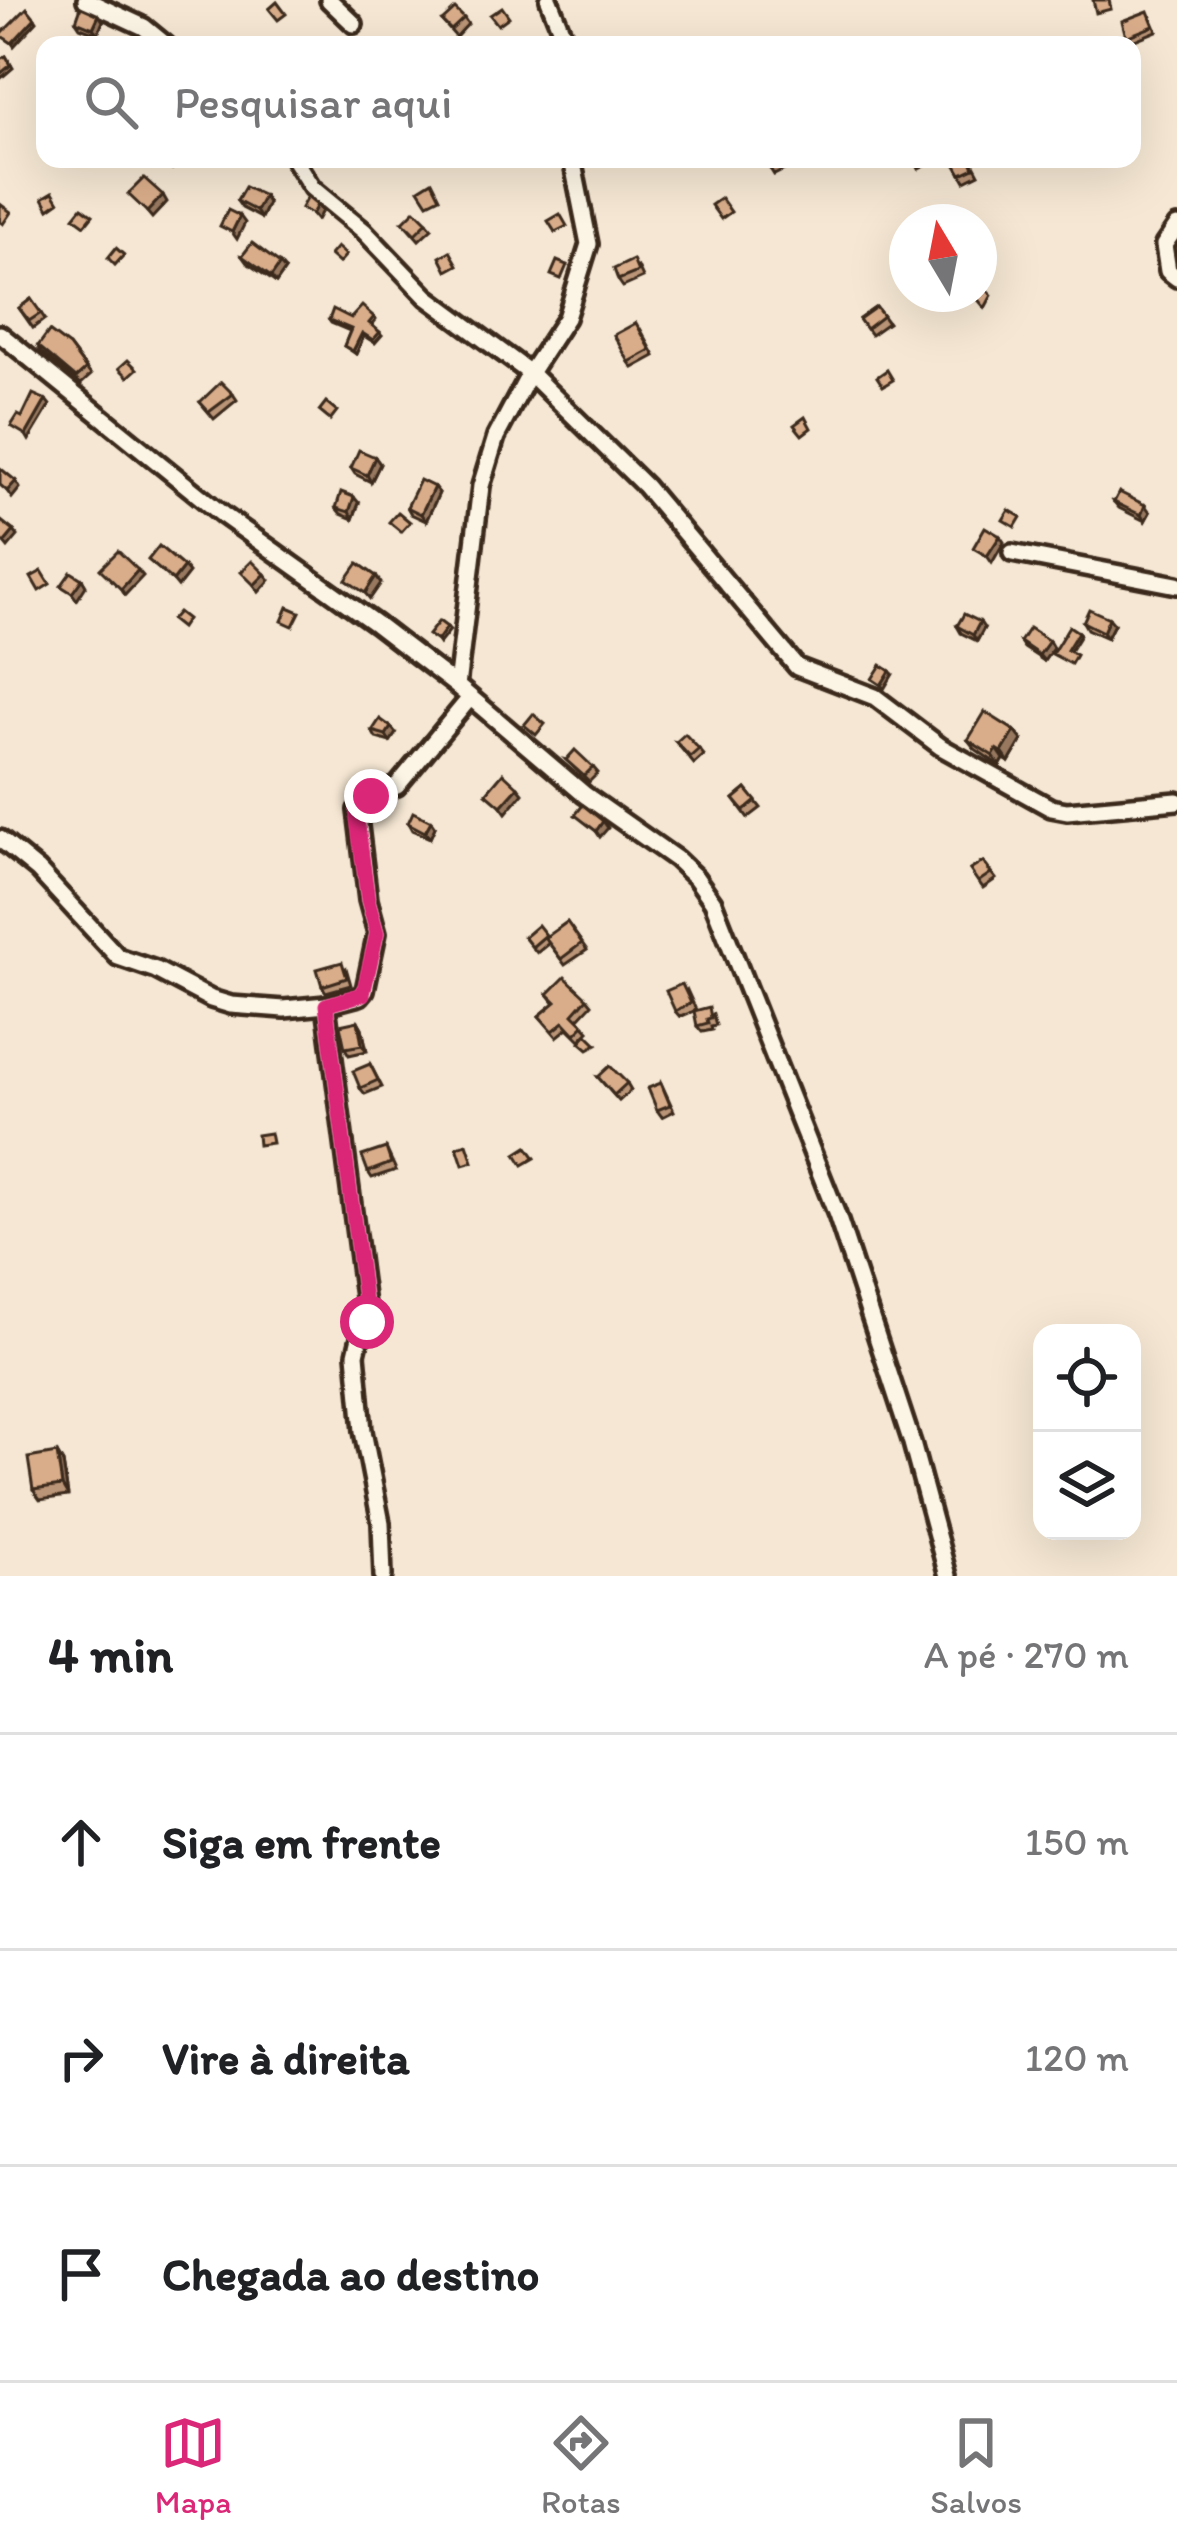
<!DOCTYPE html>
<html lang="pt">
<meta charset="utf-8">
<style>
body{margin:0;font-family:Itim,sans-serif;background:#f6f6f6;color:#202124}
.controls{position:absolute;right:36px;bottom:36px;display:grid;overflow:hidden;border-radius:24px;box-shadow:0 12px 48px #0002}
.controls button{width:108px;height:108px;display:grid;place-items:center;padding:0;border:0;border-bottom:3px solid #e0e0e0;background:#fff;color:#202124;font:60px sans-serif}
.compass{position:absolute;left:889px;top:204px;width:108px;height:108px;border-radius:50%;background:#fff;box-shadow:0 12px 48px #0002;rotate:350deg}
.stop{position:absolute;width:36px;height:36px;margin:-27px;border:9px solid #db2777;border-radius:50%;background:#fff}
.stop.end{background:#db2777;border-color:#fff;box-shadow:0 3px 12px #0008}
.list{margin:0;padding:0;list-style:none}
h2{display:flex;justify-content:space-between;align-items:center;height:156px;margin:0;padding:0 48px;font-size:51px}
h2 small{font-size:39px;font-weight:400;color:#757577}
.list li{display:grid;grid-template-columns:78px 1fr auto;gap:36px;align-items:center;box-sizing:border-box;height:216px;padding:0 48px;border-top:3px solid #e0e0e0}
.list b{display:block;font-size:45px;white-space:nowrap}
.list em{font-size:39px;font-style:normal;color:#757577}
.icon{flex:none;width:66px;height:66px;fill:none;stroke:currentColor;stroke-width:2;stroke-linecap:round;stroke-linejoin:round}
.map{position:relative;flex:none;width:1177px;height:1576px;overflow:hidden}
.search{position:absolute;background:#fff;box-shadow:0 12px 48px #0002;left:36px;right:36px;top:36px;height:132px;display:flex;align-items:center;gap:30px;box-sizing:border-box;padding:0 42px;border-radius:24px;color:#757577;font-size:45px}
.sheet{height:804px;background:#fff}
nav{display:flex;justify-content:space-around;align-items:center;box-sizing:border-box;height:168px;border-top:3px solid #e0e0e0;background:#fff;font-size:33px;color:#757577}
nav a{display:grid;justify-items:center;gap:6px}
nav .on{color:#db2777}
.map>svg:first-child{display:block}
</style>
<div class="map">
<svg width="1177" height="1576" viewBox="0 0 1177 1576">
<rect width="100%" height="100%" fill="#f5e7d3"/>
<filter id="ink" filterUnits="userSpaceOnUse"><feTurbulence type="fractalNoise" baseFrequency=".00833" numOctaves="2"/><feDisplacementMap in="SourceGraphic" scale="24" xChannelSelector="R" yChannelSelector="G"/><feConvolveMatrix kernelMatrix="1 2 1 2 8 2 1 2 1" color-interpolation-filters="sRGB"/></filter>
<g filter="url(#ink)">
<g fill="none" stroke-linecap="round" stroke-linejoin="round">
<g stroke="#3b2a1e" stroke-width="24">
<g id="minor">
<path d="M86,0L144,27L166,45"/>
<path d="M329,0L354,24"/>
<path d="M549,0L567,45"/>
<path d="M294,159L312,188L364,231L427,297L530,373L645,486L797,667L875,697L941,747L1051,808L1067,811L1177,801"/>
<path d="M1177,226L1164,245L1168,271L1177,278"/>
<path d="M0,334L223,515L376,624L457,686L585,795L676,859L696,878L713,902L837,1215L912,1443L948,1576"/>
<path d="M1012,553L1177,585"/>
<path d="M457,686L481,486L496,437L530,373L566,318L589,244L572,159"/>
<path d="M0,839L38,870L118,957L156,970L211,999L231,1005L284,1009L326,1005L360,996L365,990L377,933L368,900L357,810L372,796L397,786L469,699"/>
<path d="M326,1005L366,1312L356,1354L363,1431L381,1523L383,1576"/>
</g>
</g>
<use href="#minor" stroke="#fcf5e5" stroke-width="15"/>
</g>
<g fill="#bb9577" stroke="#3b2a1e" stroke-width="3">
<path d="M1151,17L1157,31L1130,42L1126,37Z"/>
<path d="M464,18L468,24L456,37L442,21Z"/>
<path d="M76,21H103L98,34L80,27Z"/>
<path d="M6,56L13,68L0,79V59Z"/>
<path d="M764,159H791L794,165L774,175Z"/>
<path d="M866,159H884L885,161L872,167Z"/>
<path d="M971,159L979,174L965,181L961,174Z"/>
<path d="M264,196L268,203L261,218L242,208L237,201Z"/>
<path d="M403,222H427L432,228L419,240Z"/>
<path d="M242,256L285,270L276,283L247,263Z"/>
<path d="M638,267L643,278L623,287L618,280Z"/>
<path d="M31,299L45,319L33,328L19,308Z"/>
<path d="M876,307L888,323L871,335L859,319Z"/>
<path d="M374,317L376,320L372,325L382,335L375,343L364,336L356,354L344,346L350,331L331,323L329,320Z"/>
<path d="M641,330L655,356L633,368L629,362Z"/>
<path d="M38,346H69L91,375L81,384L42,353Z"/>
<path d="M233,394L237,400L214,419L200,402Z"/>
<path d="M375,457L380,464L371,482L355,474L351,468Z"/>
<path d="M434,487L439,493L426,521L411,514L407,507Z"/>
<path d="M1114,502L1150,512L1145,521L1119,508Z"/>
<path d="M359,503L353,519L341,514L336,508Z"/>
<path d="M1083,622L1114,624L1107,638L1087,629Z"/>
<path d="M957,626L984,628L977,641L961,633Z"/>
<path d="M1020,642L1053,648L1044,661L1024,648Z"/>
<path d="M372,731L396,733L390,742L376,738Z"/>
<path d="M1015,731L1022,740L1009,762L1004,759L1000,766L975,749L968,740Z"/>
<path d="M676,742L699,749L704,755L694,764Z"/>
<path d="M566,760L593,767L598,773L589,782Z"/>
<path d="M746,789L761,808L748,818L734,799Z"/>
<path d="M408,823L435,827L430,838L412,830Z"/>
<path d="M983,862L996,879L983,888L970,870Z"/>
<path d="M567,922L587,950L565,965L549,943L537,953L524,937L547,936Z"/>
<path d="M346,968L351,985L326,992L322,986Z"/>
<path d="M687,990L696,1010L680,1017L675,1011Z"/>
<path d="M548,994L587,998L592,1004L578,1019L589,1031L580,1040L568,1028L557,1037L539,1016L555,1003Z"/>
<path d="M713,1014L716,1025L711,1026L712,1030L702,1032L697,1026Z"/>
<path d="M358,1021L362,1028L367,1051L349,1055L345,1048Z"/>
<path d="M370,1064L382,1087L365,1094L360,1088Z"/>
<path d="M598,1077L627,1083L631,1090L619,1101Z"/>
<path d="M661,1083L674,1111L662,1117L657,1110Z"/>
<path d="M386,1148L396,1170L372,1178L368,1172Z"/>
<path d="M57,1453L63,1463L68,1496L40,1500L33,1490Z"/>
</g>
<g fill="#987961" stroke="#3b2a1e" stroke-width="3">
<path d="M99,15L103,21L98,34L93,28Z"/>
<path d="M35,18L37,21L14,46L12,43Z"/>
<path d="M163,195L167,202L152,218L147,212Z"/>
<path d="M264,196L268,203L261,218L256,211Z"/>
<path d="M317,205L322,211L317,220L312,214Z"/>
<path d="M240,216L245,223L237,239L232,232Z"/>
<path d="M280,264L285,270L276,283L271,277Z"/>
<path d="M362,333L364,336L356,354L353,351Z"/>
<path d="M46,400L50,405L29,440L26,435Z"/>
<path d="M375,457L380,464L371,482L367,475Z"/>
<path d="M16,481L20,488L12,498L7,491Z"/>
<path d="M434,487L439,493L426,521L421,514Z"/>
<path d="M354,497L359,503L353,519L349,512Z"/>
<path d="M1145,505L1150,512L1145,521L1141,515Z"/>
<path d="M14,531L18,536L8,548L4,543Z"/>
<path d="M1000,536L1004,542L992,563L987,556Z"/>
<path d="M184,567L189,573L178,587L173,581Z"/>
<path d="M138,570L143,576L125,595L121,589Z"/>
<path d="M265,574L270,580L259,592L254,585Z"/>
<path d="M376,576L381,583L370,599L365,593Z"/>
<path d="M82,579L86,586L77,600L72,593Z"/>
<path d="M1109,618L1114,624L1107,638L1103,632Z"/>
<path d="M980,622L984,628L977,641L973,635Z"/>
<path d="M447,627L450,630L439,644L437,641Z"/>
<path d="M1078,632L1080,635L1069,653L1067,650Z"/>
<path d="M1049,641L1053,648L1044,661L1039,655Z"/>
<path d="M890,671L893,674L884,689L881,685Z"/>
<path d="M391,727L396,733L390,742L386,735Z"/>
<path d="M1015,731L1022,740L1009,762L1002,752Z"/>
<path d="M997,749L1004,759L1000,766L993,756Z"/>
<path d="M518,787L523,793L506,813L501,806Z"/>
<path d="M431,821L435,827L430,838L425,832Z"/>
<path d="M603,821L608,828L600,837L596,831Z"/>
<path d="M358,1021L362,1028L367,1051L362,1045Z"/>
<path d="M57,1453L63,1463L68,1496L62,1486Z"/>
</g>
<g fill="#d9ad8a" stroke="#3b2a1e" stroke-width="3">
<path d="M1093,0H1109L1111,9L1096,13Z"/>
<path d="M277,2L286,14L278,20L269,9Z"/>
<path d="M81,7L99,15L93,28L76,21Z"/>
<path d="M502,7L509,17L498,25L490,15Z"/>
<path d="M27,8L35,18L12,43L0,35Z"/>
<path d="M455,9L464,18L451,30L442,21Z"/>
<path d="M1148,11L1154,26L1126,37L1122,21Z"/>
<path d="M835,39L836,45H823V42Z"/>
<path d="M6,56L11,65L0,74V59Z"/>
<path d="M158,159H177L172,169L157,161Z"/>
<path d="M764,159H789L770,169Z"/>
<path d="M914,159H927L929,164L919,169Z"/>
<path d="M970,159L974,168L961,174L953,160Z"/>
<path d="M144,178L163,195L147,212L128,194Z"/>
<path d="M432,181L440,197L428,203L419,189Z"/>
<path d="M245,187L264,196L256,211L237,201Z"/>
<path d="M53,192L59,202L49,209L43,198Z"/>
<path d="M307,197L317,205L312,214L301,208Z"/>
<path d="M721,198L731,212L721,219L711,205Z"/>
<path d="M0,204L11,212L3,224L0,222Z"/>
<path d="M82,207L93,215L85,225L74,217Z"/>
<path d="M228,210L240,216L232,232L220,226Z"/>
<path d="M415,210L427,222L415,234L403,222Z"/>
<path d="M560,214L567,226L555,232L548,221Z"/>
<path d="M252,243L280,264L271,277L242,256Z"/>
<path d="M337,247L346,255L339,263L330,255Z"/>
<path d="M116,248L124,255L115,265L108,258Z"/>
<path d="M450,251L458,265L447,271L440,257Z"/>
<path d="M633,260L638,272L618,280L614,269Z"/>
<path d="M557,261L567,265L561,279L551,275Z"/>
<path d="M985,288L992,295L985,308L975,296Z"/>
<path d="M31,299L41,313L29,321L19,308Z"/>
<path d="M362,306L374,317L369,323L380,332L373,340L362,333L353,351L344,346L351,329L329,320L333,309L351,318Z"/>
<path d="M876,307L883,316L866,329L859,319Z"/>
<path d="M636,323L651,350L629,362L614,335Z"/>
<path d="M49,331L69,346L86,369L76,378L38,346Z"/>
<path d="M128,360L137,369L128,377L119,368Z"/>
<path d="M887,370L893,380L883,386L877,377Z"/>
<path d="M221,382L233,394L209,412L200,402Z"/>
<path d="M33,394L46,400L26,435L11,426L18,415L22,417Z"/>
<path d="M326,402L337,411L330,420L319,411Z"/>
<path d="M805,417L811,428L802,435L794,425Z"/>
<path d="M359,450L375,457L367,475L351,468Z"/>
<path d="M0,468L16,481L7,491L0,485Z"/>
<path d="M420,480L434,487L421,514L407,507Z"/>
<path d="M341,492L354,497L349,512L336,508Z"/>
<path d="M1119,492L1145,505L1141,515L1114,502Z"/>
<path d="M1009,510L1021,517L1015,527L1003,520Z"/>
<path d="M398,512L410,522L401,532L389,522Z"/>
<path d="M0,520L14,531L4,543L0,539Z"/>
<path d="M985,527L1000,536L987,556L973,548Z"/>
<path d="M159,546L184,567L173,581L148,560Z"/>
<path d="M118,551L138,570L121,589L100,569Z"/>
<path d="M252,561L265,574L254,585L241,572Z"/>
<path d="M358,563L376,576L365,593L346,580Z"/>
<path d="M42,571L50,584L39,591L31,577Z"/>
<path d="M71,572L82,579L72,593L61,586Z"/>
<path d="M288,607L300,612L293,626L282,621Z"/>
<path d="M1089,609L1109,618L1103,632L1083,622Z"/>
<path d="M178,612L187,619L181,628L171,620Z"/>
<path d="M964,614L980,622L973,635L957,626Z"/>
<path d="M439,621L447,627L437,641L428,635Z"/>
<path d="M1069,626L1078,632L1067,650L1076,655L1071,664L1052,654Z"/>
<path d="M1029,628L1049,641L1039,655L1020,642Z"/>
<path d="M881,665L890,671L881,685L872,679Z"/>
<path d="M985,712L1015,731L1002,752L997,749L993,756L968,740Z"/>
<path d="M533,714L545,724L536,735L524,725Z"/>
<path d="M380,719L391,727L386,735L372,731Z"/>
<path d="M685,734L699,749L690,757L676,742Z"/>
<path d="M575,750L593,767L584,776L566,760Z"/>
<path d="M503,773L518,787L501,806L486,793Z"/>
<path d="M746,789L756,801L744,811L734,799Z"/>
<path d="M583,805L603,821L596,831L575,815Z"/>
<path d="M413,812L431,821L425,832L408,823Z"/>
<path d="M983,862L991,873L978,882L970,870Z"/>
<path d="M567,922L582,943L561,959L545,938Z"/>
<path d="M538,925L546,935L532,947L524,937Z"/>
<path d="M342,962L347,978L322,986L317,969Z"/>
<path d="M565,977L587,998L573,1014L584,1025L575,1034L564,1022L553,1031L539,1016L556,1002L548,994Z"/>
<path d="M682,984L691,1003L675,1011L666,991Z"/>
<path d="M709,1007L711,1018L707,1019L708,1023L697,1026L694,1011Z"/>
<path d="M358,1021L362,1045L345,1048L340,1025Z"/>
<path d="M587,1034L597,1044L588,1049L580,1042Z"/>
<path d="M370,1064L378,1080L360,1088L353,1071Z"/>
<path d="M610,1066L627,1083L614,1095L598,1077Z"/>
<path d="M661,1083L670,1105L657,1110L648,1088Z"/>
<path d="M270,1133L272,1143L258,1145L257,1135Z"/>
<path d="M467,1144L473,1162L463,1165L457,1147Z"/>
<path d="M527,1147L535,1158L523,1165L516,1154Z"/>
<path d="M386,1148L391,1163L368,1172L362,1156Z"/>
<path d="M57,1453L62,1486L33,1490L28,1458Z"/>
</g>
</g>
<g fill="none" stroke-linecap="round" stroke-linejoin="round" filter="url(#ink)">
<path stroke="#db2777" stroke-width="15" d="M367,1322L326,1005L363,994L377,933L368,900L357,819V810L371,796"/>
</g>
</svg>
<div class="controls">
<button><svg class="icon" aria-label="locate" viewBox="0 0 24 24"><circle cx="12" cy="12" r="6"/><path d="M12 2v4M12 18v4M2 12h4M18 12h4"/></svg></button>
<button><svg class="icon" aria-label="layers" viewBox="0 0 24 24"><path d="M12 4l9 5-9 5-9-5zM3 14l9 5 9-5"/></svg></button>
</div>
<svg class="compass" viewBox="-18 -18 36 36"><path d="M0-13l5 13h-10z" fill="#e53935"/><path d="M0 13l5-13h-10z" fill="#757577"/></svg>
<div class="stop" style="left:367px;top:1322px"></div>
<div class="stop end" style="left:371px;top:796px"></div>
<div class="search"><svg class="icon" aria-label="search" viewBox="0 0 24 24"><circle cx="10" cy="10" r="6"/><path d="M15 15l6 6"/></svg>Pesquisar aqui</div>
</div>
<section class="sheet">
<h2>4 min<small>A pé · 270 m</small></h2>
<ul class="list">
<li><svg class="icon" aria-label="ahead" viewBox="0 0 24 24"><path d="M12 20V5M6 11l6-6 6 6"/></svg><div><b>Siga em frente</b></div><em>150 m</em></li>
<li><svg class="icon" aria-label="right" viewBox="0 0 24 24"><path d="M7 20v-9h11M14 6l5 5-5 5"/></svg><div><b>Vire à direita</b></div><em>120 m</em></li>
<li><svg class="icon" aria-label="arrive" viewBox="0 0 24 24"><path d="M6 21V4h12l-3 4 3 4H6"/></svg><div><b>Chegada ao destino</b></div></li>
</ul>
</section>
<nav>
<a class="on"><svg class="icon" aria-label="map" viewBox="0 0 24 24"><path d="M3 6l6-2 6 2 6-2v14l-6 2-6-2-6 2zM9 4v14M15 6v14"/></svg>Mapa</a>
<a><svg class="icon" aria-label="directions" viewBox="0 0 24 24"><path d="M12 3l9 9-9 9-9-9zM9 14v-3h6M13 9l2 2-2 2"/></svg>Rotas</a>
<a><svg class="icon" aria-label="saved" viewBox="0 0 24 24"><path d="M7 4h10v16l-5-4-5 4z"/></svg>Salvos</a>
</nav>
